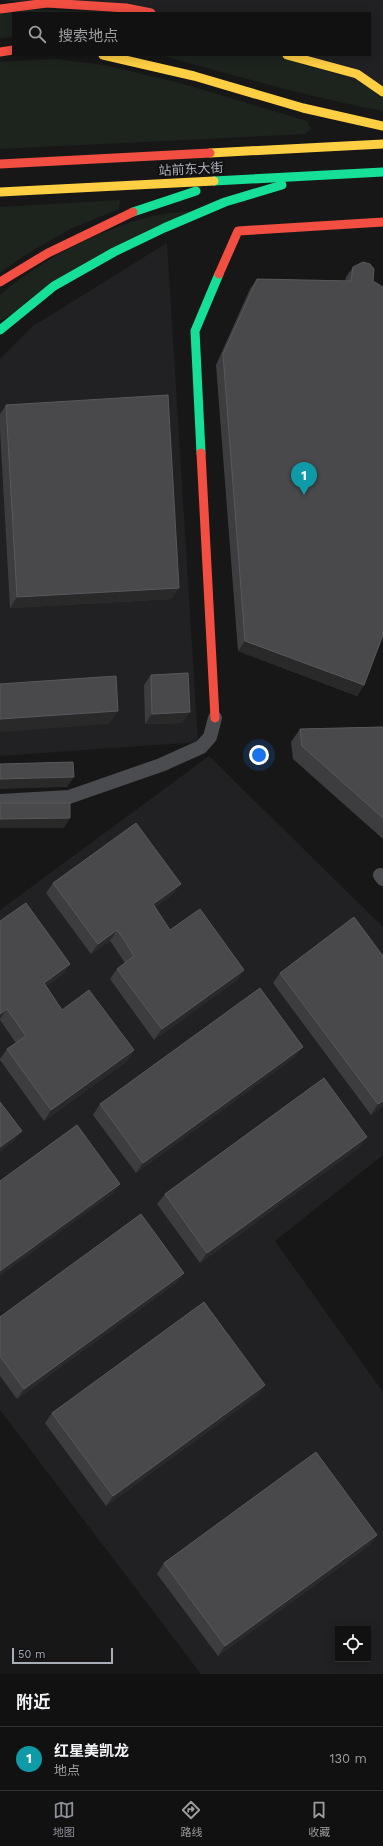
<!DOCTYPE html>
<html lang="zh">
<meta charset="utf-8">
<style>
body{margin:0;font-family:"Work Sans","Noto Sans SC",sans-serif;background:#1a1a1a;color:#f1f3f6}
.controls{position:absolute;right:12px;bottom:12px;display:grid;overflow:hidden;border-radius:0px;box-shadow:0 2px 10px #0003}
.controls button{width:36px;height:36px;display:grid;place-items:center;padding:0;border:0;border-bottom:1px solid #303131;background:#111;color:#f1f3f6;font:20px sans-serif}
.scale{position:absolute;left:12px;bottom:10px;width:101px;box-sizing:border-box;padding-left:4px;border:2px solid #a8adb8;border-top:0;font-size:11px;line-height:14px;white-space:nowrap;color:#a8adb8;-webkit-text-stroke:3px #111113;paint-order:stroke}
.you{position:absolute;left:259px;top:755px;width:14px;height:14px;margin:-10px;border:3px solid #fff;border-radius:50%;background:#1a73e8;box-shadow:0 0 0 6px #1a73e833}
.badge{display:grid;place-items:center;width:26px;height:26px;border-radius:50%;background:#8c9099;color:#fff;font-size:13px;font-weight:700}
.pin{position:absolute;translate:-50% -33px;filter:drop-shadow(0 1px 2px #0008)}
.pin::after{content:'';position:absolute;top:21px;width:14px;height:12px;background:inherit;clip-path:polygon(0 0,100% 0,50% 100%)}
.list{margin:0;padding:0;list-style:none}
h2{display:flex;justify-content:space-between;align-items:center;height:52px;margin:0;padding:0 16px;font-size:17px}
h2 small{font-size:13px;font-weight:400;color:#9c9d9f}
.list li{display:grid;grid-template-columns:26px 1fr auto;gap:12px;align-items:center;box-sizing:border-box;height:64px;padding:0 16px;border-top:1px solid #303131}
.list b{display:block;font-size:15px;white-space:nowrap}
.list p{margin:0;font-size:13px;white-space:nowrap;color:#9c9d9f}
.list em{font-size:13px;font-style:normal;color:#9c9d9f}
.icon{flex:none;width:22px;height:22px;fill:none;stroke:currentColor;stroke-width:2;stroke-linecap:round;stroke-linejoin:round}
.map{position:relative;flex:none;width:383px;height:1674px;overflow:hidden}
.search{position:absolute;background:#111;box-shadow:0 2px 10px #0003;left:12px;right:12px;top:12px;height:44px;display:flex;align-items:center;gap:10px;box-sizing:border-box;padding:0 14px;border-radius:0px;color:#9c9d9f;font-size:15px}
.sheet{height:116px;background:#111}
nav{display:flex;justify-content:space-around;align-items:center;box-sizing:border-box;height:56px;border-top:1px solid #303131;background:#111;font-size:11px;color:#9c9d9f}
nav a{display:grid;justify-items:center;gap:2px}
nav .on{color:#8c9099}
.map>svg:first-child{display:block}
</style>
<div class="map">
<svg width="383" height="1674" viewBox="0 0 383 1674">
<rect width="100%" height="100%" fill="#171717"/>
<g fill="#212123" fill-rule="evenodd">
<path d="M0,0H383V92L287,55H370V13H151Z"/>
<path d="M167,243L198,742L0,756V359L33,326Z"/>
<path d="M209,756L383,927V1155L275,1241L383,1392V1674H201L0,1410V910ZM338,1629H368V1659H338Z"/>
</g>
<g fill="#1d241e">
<path d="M0,9L151,13H13V37L0,38Z"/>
<path d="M160,55H287L383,92V111C308,97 234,75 160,55Z"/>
<path d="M55,59L104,65L180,83L307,121L311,129L305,134L0,149V62Z"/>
<path d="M120,200L119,209L70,229L22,257L0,273V207Z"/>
<path d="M200,210L0,321V295C41,260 93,233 145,218C163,213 182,212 200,210Z"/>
</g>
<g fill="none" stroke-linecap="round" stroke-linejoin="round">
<g stroke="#4b4c50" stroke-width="14">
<path d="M0,801L69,797L161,765L201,747L210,737L215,718"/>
<path d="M380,875L383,879"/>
</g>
<g stroke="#16e098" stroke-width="9">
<path d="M214,181L383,172"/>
<path d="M133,212L196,191"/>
<path d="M0,330L54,286L114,252L164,228L225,202L282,185"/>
<path d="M201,453L195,331L219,274"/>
</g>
<g stroke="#ffcf43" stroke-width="9">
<path d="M103,55L194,76L303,108L383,126"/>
<path d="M287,55L357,74L383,92"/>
<path d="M210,153L383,144"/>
<path d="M0,192L214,181"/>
</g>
<g stroke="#f24e42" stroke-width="9">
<path d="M0,9L47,3L126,8L151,13"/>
<path d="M0,52L13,50"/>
<path d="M0,164L210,153"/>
<path d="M219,274L238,231L383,222"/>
<path d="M0,282L48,253L133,212"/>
<path d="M201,453L215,718"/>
</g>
</g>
<g fill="#3d3d3f">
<path d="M353,267L373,281L364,685L357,696L238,651L216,365L250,289L257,279L345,281L346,277Z"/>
<path d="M6,405L179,588L171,599L10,608L0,429V414Z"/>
<path d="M151,675L182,723L145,724L144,685Z"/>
<path d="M383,727V839L293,759L291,742L300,729Z"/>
<path d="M53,883L173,894L155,907L170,930L244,970L237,980L154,1040L110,979L117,969L125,963L115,948L110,941L91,954L46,893Z"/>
<path d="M0,921L70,964L63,974L46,986L62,1010L134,1050L127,1061L44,1121L0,1060V1059L7,1049L16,1043L0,1020Z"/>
<path d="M280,973L383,1106L371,1115L273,983Z"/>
<path d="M295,1057L136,1173L93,1115L100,1104Z"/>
<path d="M360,1147L200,1263L157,1204L165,1194Z"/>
<path d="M184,1273L176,1283L17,1399L0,1376V1317Z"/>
<path d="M265,1385L258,1395L106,1506L45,1423L52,1413Z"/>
<path d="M377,1535L370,1545L218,1656L157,1574L164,1563Z"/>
</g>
<g fill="#29292a">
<path d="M179,588L171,599L10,608L17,597Z"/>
<path d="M245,641L364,685L357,696L238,651Z"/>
<path d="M118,711L109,724L0,732V719Z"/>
<path d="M190,712L182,723L145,724L152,714Z"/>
<path d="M74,777L67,787L0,789V779Z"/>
<path d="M70,818L64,828H0V819Z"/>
<path d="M181,884L173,894L145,914L153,904Z"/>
<path d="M117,930L110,941L91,954L98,944Z"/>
<path d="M70,964L63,974L36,993L44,983Z"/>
<path d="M244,970L237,980L154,1040L162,1029Z"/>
<path d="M7,1009L0,1019V1014Z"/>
<path d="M303,1047L295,1057L136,1173L143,1163Z"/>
<path d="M134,1050L127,1061L44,1121L51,1110Z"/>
<path d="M383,1101V1106L371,1115L378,1104Z"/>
<path d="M22,1131L14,1141L0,1152V1147Z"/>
<path d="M367,1137L360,1147L200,1263L207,1253Z"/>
<path d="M120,1184L113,1194L0,1276V1271Z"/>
<path d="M184,1273L176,1283L17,1399L24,1389Z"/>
<path d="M265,1385L258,1395L106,1506L113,1496Z"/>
<path d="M377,1535L370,1545L218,1656L225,1646Z"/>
</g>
<g fill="#49494c" stroke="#58595d">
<path d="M363,262L370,264L374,269L373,281L383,287V635L364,685L245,641L223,354L257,279L351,281L353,267Z"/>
<path d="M168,395L179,588L17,597L6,405Z"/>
<path d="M188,673L190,712L152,714L151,675Z"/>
<path d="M116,676L118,711L0,719V684Z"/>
<path d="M383,727V818L302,746L300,729Z"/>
<path d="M73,762L74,777L0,779V764Z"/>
<path d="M0,803H70V818L0,819Z"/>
<path d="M136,823L181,884L153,904L170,930L200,909L244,970L162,1029L117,969L134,956L123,938L117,930L98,944L53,883Z"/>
<path d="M26,903L70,964L44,983L62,1010L89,990L134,1050L51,1110L7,1049L26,1036L7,1009L0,1014V921Z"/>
<path d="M354,917L383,956V1101L378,1104L280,973Z"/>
<path d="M260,988L303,1047L143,1163L100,1104Z"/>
<path d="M324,1078L367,1137L207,1253L165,1194Z"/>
<path d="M0,1102L22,1131L0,1147Z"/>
<path d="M77,1125L120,1184L0,1271V1181Z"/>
<path d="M141,1214L184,1273L24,1389L0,1356V1317Z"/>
<path d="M204,1302L265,1385L113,1496L52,1413Z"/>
<path d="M316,1452L377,1535L225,1646L164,1563Z"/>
</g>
<g text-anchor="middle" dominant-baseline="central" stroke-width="4" stroke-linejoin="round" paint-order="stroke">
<g font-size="13" fill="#a8adb8" stroke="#111113">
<text transform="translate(191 169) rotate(-3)">站前东大街</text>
</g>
</g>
</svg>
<div class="controls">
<button><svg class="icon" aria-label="locate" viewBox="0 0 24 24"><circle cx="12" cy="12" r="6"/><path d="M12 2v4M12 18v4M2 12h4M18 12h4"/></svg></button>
</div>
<div class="scale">50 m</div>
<div class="you"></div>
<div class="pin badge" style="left:304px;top:495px;background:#0f9aa8">1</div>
<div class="search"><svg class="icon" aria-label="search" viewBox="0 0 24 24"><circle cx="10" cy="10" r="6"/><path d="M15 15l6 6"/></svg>搜索地点</div>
</div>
<section class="sheet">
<h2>附近<small></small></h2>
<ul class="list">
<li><span class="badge" style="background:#0f9aa8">1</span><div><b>红星美凯龙</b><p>地点</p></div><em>130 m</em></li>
</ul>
</section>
<nav>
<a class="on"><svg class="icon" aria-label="map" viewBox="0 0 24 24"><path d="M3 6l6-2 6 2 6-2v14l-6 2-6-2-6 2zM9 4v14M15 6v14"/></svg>地图</a>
<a><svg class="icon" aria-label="directions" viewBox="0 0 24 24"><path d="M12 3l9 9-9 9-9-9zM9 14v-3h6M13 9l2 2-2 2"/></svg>路线</a>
<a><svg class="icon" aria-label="saved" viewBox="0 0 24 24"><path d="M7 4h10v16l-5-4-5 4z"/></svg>收藏</a>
</nav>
